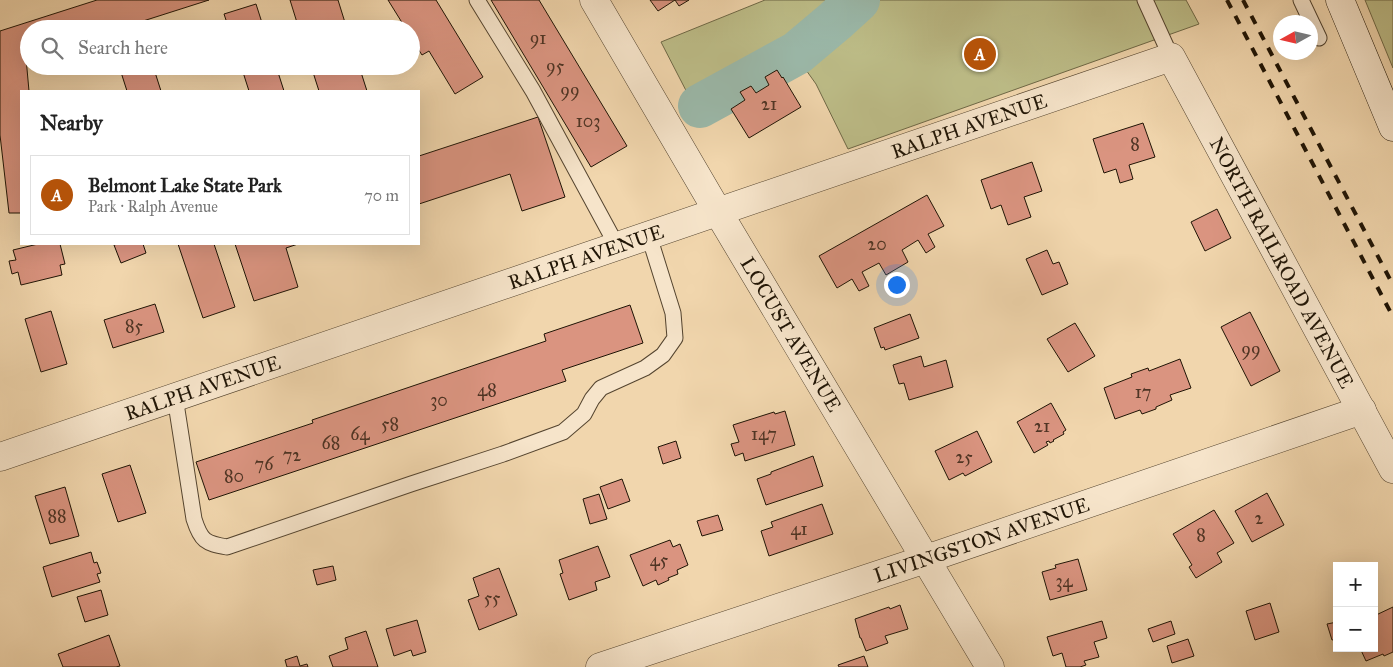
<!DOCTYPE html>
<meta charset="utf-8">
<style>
body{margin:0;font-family:"IM FELL Great Primer",serif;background:#f2f2f2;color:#222}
.controls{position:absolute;right:15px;bottom:15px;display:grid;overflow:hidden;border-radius:0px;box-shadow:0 5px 20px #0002}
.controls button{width:45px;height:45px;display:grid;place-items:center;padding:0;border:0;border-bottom:1px solid #e0e0e0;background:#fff;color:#222;font:25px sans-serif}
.compass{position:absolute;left:1273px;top:15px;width:45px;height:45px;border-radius:50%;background:#fff;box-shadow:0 5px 20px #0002;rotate:262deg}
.you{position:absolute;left:896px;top:284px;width:18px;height:18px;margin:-12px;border:4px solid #fff;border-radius:50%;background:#1a73e8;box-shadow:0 0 0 8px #1a73e833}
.badge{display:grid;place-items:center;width:32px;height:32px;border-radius:50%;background:#b45309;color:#fff;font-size:16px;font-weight:700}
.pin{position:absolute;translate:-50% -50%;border:2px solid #fff;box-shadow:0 1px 5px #0006}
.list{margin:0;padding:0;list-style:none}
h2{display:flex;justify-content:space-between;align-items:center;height:65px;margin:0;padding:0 20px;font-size:21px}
h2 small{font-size:16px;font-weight:400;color:#767676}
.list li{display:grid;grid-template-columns:32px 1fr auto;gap:15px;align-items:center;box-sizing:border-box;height:80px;margin:0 10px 10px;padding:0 10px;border:1px solid #e0e0e0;border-radius:0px}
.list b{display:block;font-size:19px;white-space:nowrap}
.list p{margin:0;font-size:16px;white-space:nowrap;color:#767676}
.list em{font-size:16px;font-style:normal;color:#767676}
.icon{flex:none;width:28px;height:28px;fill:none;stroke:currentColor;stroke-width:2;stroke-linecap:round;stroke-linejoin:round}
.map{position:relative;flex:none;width:1393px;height:667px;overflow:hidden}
.search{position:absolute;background:#fff;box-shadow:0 5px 20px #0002;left:20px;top:20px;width:400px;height:55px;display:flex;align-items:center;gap:12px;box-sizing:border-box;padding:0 18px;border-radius:28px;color:#767676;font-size:19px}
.panel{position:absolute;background:#fff;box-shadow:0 5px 20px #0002;left:20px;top:90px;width:400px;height:155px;border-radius:0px}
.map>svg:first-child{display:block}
</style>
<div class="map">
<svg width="1393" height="667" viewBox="0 0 1393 667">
<rect width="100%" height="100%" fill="#f1d6ad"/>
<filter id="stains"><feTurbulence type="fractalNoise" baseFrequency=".004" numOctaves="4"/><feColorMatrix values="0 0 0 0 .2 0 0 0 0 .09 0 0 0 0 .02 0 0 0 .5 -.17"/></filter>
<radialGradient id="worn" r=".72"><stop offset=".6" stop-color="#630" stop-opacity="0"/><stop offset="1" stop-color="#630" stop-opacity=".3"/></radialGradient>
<g fill="#bdbd88" stroke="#6e6846">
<path d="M765,0H1186L1199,24L848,149L816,84L801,63L713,112L695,108L661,42Z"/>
<path d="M1365,0H1393V68Z"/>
</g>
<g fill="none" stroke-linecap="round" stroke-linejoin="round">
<path stroke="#9bb9aa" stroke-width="44" d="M700,106L797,53L835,21L858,0"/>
</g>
<g fill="#da9480" stroke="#1f1405">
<path d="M97,0H209L118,29H29V57L26,58L29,91H21V213H9L0,135V31Z"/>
<path d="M290,0H338L347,29H299Z"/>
<path d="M388,0H436L483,77L455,94L429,51L422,55L411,38V29H406Z"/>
<path d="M491,0H539L627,146L591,167Z"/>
<path d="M650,0H675L658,11Z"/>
<path d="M675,0H689L679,6Z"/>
<path d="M256,4L264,29H229L224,14Z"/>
<path d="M119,66H153L161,91H127Z"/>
<path d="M241,66H276L284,91H249Z"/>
<path d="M311,66H359L367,91H319Z"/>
<path d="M777,70L782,78L783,77L801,107L749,138L731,109L745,100L740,92L751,86L756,93L769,85L765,77Z"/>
<path d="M538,117L565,197L522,211L510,174L419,204V156Z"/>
<path d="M1143,123L1155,157L1129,165L1133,179L1120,183L1116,169L1104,173L1093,139Z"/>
<path d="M1032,162L1042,191L1024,197L1031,217L1008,225L1001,205L991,209L981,180Z"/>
<path d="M927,195L944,226L928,234L935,247L926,253L918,240L902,250L908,262L886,275L879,263L862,272L869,286L859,291L852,279L837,288L819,256Z"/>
<path d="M1217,209L1231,238L1205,251L1191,222Z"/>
<path d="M38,244H60L65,264L60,265L62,275L21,285L18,272L12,274L9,261L16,260L13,250Z"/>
<path d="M118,244H143L146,253L121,263L114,245Z"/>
<path d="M178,244H214L235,307L203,318Z"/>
<path d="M235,244H298L286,248L298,287L254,301Z"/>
<path d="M1047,250L1053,264L1059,262L1068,284L1042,295L1026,259Z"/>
<path d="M155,304L164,332L113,348L104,320Z"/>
<path d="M630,305L643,343L562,370L566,381L209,500L196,462L313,423L312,420L546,341L544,334Z"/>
<path d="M51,311L67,364L41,372L25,319Z"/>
<path d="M1250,312L1280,371L1251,386L1221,327Z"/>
<path d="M910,314L919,338L885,350L884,347L881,348L874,328Z"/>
<path d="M1075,323L1095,356L1068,372L1047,339Z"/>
<path d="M921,356L924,367L946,360L953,387L909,400L904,383L899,384L893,365Z"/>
<path d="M1180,359L1191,388L1170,395L1172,400L1156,407V409L1142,414L1140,410L1115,419L1104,388L1132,377L1131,374L1148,368L1149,371Z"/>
<path d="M1051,403L1066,430L1063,432L1064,434L1053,440L1054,441L1050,443L1049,441L1046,442L1048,445L1034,453L1017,422Z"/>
<path d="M785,411L795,445L745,461L743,453L735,456L731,444L739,442L733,425L774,412L775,414Z"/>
<path d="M977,431L992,462L965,476L963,473L949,480L935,451Z"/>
<path d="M676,441L681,458L663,464L658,447Z"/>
<path d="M813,456L823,486L766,505L757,479L771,474V472Z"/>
<path d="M130,465L146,513L118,522L102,474Z"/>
<path d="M622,479L630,501L608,509L600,487Z"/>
<path d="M65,487L79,536L50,544L35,496Z"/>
<path d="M1267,493L1284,525L1252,542L1235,511Z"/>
<path d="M599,494L607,519L590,524L583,499Z"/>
<path d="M822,504L833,534L769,556L761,531L773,527L771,522Z"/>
<path d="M1214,510L1234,543L1217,553L1222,562L1196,578L1189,567L1192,565L1173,534Z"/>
<path d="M718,515L723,530L702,536L697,521Z"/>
<path d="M670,540L673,547L680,544L688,565L677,570L678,574L668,578L669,580L658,585L656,580L643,586L630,555Z"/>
<path d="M598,546L610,577L595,582L597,590L569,600L560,574L563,573L559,560Z"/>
<path d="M91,552L94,563L97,562L101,573L97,574L100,582L52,597L43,567Z"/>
<path d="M1078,559L1087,590L1050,600L1042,572L1056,568L1055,565Z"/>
<path d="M333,566L336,580L317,585L313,570Z"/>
<path d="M499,568L517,615L479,630L468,600L479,596L473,578Z"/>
<path d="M101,590L108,615L85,622L77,597Z"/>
<path d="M1270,603L1279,632L1255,640L1246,611Z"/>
<path d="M900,605L908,629L885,636L888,643L866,651L861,638H860L855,619L889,607L890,609Z"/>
<path d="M1393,607V652L1384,656L1383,654L1366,661L1360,648H1374V642L1377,641L1374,635V616Z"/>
<path d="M417,620L426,652L413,656L411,650L394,656L386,629Z"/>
<path d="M1102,621L1107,638L1094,642L1099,657L1084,661L1086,665L1080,667H1066L1062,653L1053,656L1047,637Z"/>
<path d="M1171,621L1175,634L1153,642L1148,629Z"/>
<path d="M1337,622V639L1332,640L1327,624Z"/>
<path d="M366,631L378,667H333L329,656L348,649L345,638Z"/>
<path d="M109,635L120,666L116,667H63L58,654Z"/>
<path d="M1188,639L1194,656L1172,663L1167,646Z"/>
<path d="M297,656L300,666L307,664L308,667H287L285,660Z"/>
<path d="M864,656L868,667H839L838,665Z"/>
</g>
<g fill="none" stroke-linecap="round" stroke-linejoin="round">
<g stroke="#54442f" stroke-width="17">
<g id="lane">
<path d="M477,0L533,91L617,246"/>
<path d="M1145,0L1171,57"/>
<path d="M1301,0L1319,38"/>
<path d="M175,397L194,519C201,541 205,543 227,547L411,484L503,454L563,432L584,414L592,399L601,388L645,368L663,355L675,338L673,313L649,236"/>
</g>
</g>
<g stroke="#54442f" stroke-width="29">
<g id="street">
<path id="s1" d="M594,0L718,212L990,667"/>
<path id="s2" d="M0,457L1171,57L1393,469"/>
<path id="s3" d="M600,667L926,559L1362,410"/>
</g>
</g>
<g stroke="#1f1405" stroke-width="29">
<path id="secondary" d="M1340,0L1393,127"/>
</g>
<use href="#lane" stroke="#f6e4ca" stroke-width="15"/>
<use href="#street" stroke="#f6e4ca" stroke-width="28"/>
<use href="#secondary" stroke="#f6e4ca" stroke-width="28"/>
<g stroke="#1f1405" stroke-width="4" stroke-dasharray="9 9" stroke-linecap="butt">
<path d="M1227,0L1393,317"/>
<path d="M1243,0L1393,285"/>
</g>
</g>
<g text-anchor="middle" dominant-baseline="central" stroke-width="4" stroke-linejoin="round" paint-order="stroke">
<g font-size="18" fill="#4e3424">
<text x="538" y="38">91</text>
<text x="555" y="66">95</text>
<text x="570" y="90">99</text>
<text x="769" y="104">21</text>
<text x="588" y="121">103</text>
<text x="1135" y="144">8</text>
<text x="877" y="244">20</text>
<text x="134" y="326">85</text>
<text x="1251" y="349">99</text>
<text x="487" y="390">48</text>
<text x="1143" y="392">17</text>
<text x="439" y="400">30</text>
<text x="390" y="424">58</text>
<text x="1042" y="426">21</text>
<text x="360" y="434">64</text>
<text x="764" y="434">147</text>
<text x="331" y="443">68</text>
<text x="292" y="455">72</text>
<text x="964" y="457">25</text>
<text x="264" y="464">76</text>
<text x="234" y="476">80</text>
<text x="57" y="516">88</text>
<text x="1259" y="518">2</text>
<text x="799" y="529">41</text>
<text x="1201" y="535">8</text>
<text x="659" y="560">45</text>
<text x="1064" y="581">34</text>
<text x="492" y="598">55</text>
</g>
<g font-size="20" fill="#1f1405" stroke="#f6e4ca">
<text stroke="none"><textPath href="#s2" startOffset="1024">RALPH AVENUE</textPath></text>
<text stroke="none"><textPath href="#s2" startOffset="619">RALPH AVENUE</textPath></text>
<text stroke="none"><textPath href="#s2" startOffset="1471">NORTH RAILROAD AVENUE</textPath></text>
<text stroke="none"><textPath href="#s1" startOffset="388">LOCUST AVENUE</textPath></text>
<text stroke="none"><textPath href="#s2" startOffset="214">RALPH AVENUE</textPath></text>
<text stroke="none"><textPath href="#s3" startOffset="402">LIVINGSTON AVENUE</textPath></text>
</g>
</g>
<rect width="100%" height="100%" filter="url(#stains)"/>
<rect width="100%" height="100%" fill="url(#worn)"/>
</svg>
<div class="controls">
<button>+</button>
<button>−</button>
</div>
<svg class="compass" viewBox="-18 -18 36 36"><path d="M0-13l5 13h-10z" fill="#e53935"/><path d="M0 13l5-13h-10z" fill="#767676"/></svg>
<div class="you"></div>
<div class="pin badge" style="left:980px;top:54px">A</div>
<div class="search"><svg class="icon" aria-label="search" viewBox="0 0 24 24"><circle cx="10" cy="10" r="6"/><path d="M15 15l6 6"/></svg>Search here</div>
<section class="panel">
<h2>Nearby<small></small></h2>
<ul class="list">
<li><span class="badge">A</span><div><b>Belmont Lake State Park</b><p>Park · Ralph Avenue</p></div><em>70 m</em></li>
</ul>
</section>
</div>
